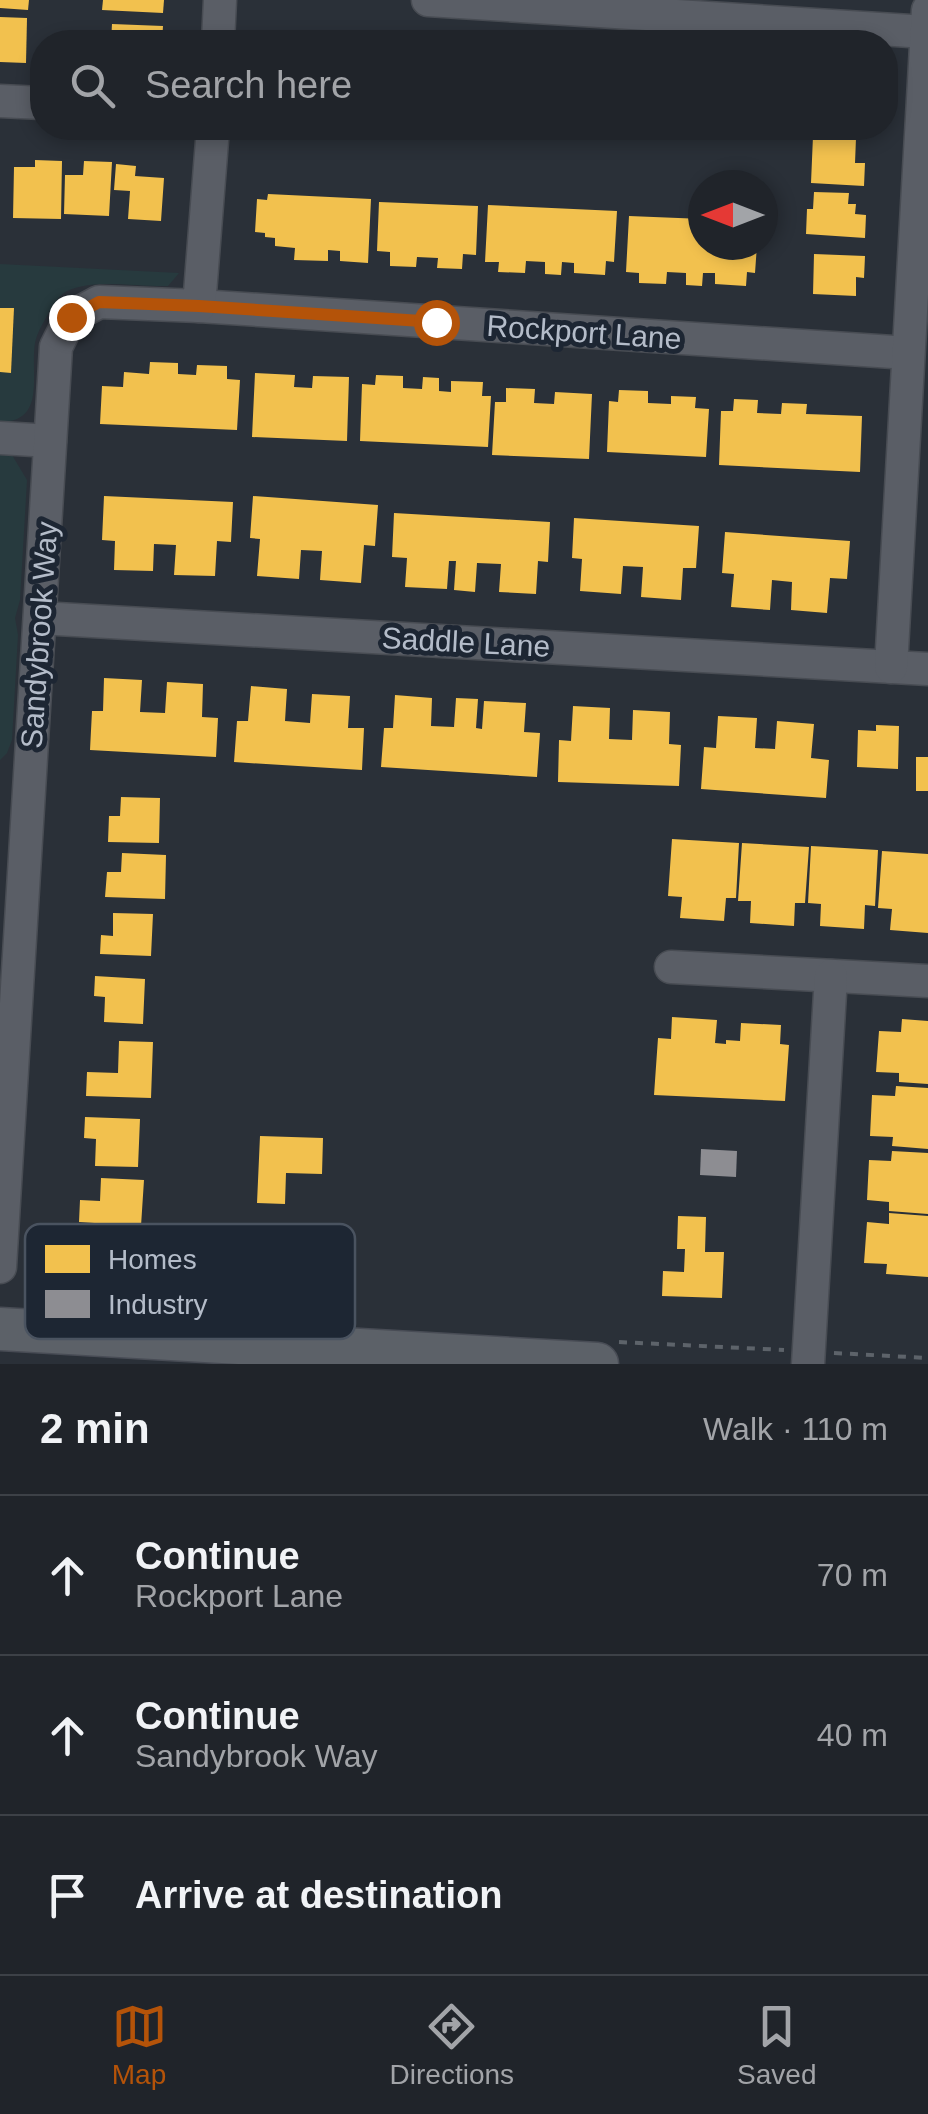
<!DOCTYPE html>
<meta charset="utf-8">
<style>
body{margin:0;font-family:Helvetica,sans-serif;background:#282c32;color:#f1f3f6}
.compass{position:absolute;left:688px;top:170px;width:90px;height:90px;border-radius:50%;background:#20242a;box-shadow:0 5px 15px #0003;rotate:270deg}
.stop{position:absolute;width:30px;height:30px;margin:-22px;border:8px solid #b45309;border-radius:50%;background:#fff}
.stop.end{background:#b45309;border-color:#fff;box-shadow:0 2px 10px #0008}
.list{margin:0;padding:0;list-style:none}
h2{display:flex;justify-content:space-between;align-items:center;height:130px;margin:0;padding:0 40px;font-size:42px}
h2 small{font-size:32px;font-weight:400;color:#a2a4a8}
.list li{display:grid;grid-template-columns:65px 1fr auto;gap:30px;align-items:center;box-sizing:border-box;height:160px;padding:0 40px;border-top:2px solid #3d4147}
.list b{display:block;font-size:38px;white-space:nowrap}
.list p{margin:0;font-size:32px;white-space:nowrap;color:#a2a4a8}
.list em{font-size:32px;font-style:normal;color:#a2a4a8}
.icon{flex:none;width:55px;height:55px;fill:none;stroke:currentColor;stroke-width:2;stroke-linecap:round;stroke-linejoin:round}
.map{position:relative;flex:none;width:928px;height:1364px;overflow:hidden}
.search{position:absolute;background:#20242a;box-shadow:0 5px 15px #0003;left:30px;right:30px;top:30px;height:110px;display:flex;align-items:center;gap:25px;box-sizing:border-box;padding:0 35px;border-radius:40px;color:#a2a4a8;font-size:38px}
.sheet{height:610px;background:#20242a}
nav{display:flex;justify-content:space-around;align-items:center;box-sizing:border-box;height:140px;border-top:2px solid #3d4147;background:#20242a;font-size:28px;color:#a2a4a8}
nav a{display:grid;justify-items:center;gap:5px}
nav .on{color:#b45309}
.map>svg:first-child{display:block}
</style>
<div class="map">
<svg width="928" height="1364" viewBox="0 0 928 1364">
<rect width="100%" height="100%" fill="#2a3038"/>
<g fill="#273a3e">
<path d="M0,264L179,273L168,286C138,287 93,278 67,291C59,295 52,306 48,314C43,323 37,333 35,343C30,374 47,422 0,422V372H11L14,309L0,308Z"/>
<path d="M0,454L12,455L27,480L20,600L15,618L18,635L12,740L7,753L0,760Z"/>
</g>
<g fill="#f2c14e">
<path d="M0,0H29L28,10L0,8Z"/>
<path d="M103,0H164L163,13L102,10Z"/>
<path d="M0,17L27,18L26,63L0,62Z"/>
<path d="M112,24L163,26L162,42H111Z"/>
<rect x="730" y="128" width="28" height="9"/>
<path d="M813,136L856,138L855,163H865L864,186L811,183Z"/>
<path d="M35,160L62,161L61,219L13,218L14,167H35Z"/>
<path d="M84,161L112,162L109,216L64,214L65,175H83Z"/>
<path d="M116,164L136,166L135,176L164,178L161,221L128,219L130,191L114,190Z"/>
<path d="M814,192L849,193L848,204H856L855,214L866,215L865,238L806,234L807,209H813Z"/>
<path d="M268,194L371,199L368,263L340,261V251L328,250V261L294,260L295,248L275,246V238L265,237V233L255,232L257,199L267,200Z"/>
<path d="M379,202L478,206L476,255L463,254L462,269L437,268L438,258L417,257L416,267L390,266V252L377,251Z"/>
<path d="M488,205L617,211L614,262L606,261L605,275L574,273V263L562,262L561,275L545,274V262L526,261L525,273L498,272L499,262H485Z"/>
<path d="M629,216L703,219V245H757L755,273L747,272L746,286L715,284V273H703L702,286L686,285V273L667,272L666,284L639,283V273L626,272Z"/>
<path d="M814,254L865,256L864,278L856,277V296L813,294Z"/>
<path d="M0,308H14L11,373L0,372Z"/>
<path d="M150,362L178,363V374L196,375L197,365L227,366V379L240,380L237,430L100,424L102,386L123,387L124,372L149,374Z"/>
<path d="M255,373L295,375L294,387L312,388L313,376L349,377L347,441L252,437Z"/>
<path d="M376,375L403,376V388L422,389L423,377L439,378V391L451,392V381L483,382L482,396H491L488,447L360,441L362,384L375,385Z"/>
<path d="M506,388L535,389L534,403L554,404L555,392L592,394L589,459L492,455L495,402H506Z"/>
<path d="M619,390L648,391V403L671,404V396L696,397L695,408L709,409L706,457L607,452L609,401L618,402Z"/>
<path d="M734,399L758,400L757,413L781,414L782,403L807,404L806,414L862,416L860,472L719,465L721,411H733Z"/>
<path d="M104,496L233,502L231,542L217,541L215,576L174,575L176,545L154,544L153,571L114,570L115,541L102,540Z"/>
<path d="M253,496L378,505L375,546L364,545L361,583L320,580L322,551L301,550L299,579L257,576L260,539L250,538Z"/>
<path d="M394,513L550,522L548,562L538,561L536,594L499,592L501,564L477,563L475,592L454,590L456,561H449L447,589L405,587L407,558L392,557Z"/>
<path d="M574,518L699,526L696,568H683L681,600L641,597L643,567L623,566L621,594L580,591L582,559L572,558Z"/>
<path d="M725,532L850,541L847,579L830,578L827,613L791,610L792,582L772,580L770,610L731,607L734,574L722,573Z"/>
<path d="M104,678L142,680L140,712L165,713L167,682L203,684L202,717L218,718L216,757L90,750L92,711H103Z"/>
<path d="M251,686L287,689L285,721L310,723L312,694L350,696L348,728H364L362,770L234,762L237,721H248Z"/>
<path d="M395,695L432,698L431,726L454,727L456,698L478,699L476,728L482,729L484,701L526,703L524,732L540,733L537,777L381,767L384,728H393Z"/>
<path d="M573,706L610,708L609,739L632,740L633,710L670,712L669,744L681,745L679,786L558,782L559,740L571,741Z"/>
<path d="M718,716L757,718L755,748L775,749L777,721L814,724L811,758L829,760L826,798L701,789L704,747L716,748Z"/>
<path d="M876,725L899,726L898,769L857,767L858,730L876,731Z"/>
<rect x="916" y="757" width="12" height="34"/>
<path d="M121,797L160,798L159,843L108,842L109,816H120Z"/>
<path d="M672,839L739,843L736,898H726L724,921L680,918L682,897L668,896Z"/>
<path d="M742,843L809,847L805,903H795L794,926L750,923L751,901H738Z"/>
<path d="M811,846L878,850L875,906L865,905L864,929L820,926L821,904L808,903Z"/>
<path d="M882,851L928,854V933L890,930L892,909L878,908Z"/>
<path d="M122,853L166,855L165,899L105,897L107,872H121Z"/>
<path d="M113,913L153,914L151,956L100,954L101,935L113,936Z"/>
<path d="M95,976L145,979L143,1024L104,1022L105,997L94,996Z"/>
<path d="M672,1017L717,1020L715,1043L726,1044V1040L740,1041L741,1023L781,1025L780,1044L789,1045L785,1101L654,1095L658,1038L671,1039Z"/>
<path d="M902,1019L928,1021V1084L899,1082V1073L876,1072L879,1031L901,1032Z"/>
<path d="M119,1041L153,1042L151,1098L86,1096L87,1072L118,1073Z"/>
<path d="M896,1086L928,1088V1149L892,1146L893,1137L870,1136L872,1095L895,1096Z"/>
<path d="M85,1117L140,1119L138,1167L95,1166L96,1139L84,1138Z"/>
<path d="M260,1136L323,1138L322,1174L286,1173L285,1204L257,1203Z"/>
<path d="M892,1151L928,1153V1214L889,1211V1202L867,1200L869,1160L891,1161Z"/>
<path d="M101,1178L144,1180L141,1226L79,1222L80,1200L100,1201Z"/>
<path d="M889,1213L928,1216V1277L886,1274L887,1264L864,1263L867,1222L889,1224Z"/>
<path d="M678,1216L706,1217L705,1252H724L722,1298L662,1296L663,1271L684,1272L685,1249H677Z"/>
</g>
<path fill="#8d8d92" d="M701,1149L737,1151L736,1177L700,1175Z"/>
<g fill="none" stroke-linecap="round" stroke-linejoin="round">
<g stroke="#484c53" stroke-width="35">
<g id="minor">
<path d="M428,0L926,32"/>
<path d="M218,42L220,0"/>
<path d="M0,101L42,103"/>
<path d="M199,306L908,353"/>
<path d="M0,438L50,441"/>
<path d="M40,618L928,669"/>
<path d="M891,667L928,10"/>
<path d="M671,967L928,981"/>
<path d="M0,1267L56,347L71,317L99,302L199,306L213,128"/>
<path d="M808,1364L831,976"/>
</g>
</g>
<g stroke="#484c55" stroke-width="45">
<path id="major" d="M0,1329L597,1364"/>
</g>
<g stroke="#5d636a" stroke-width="4" stroke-dasharray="8 8" stroke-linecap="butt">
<path d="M619,1342L784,1350"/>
<path d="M834,1353L928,1358"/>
</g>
<use href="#minor" stroke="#5a5e66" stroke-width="32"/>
<use href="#major" stroke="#5c6168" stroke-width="42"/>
</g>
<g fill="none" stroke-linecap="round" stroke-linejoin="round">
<path stroke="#b45309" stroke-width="12" d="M71,317L99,302L199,306L436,322"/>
</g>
<g text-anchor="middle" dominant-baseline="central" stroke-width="10" stroke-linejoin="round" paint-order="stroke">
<g font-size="30" fill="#b4bcc9" stroke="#1d2633">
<text transform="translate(584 332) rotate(4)">Rockport Lane</text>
<text transform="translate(39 635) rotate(-86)">Sandybrook Way</text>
<text transform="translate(466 642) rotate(3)">Saddle Lane</text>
</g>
</g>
<rect x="25" y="1224" width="330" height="115" rx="15" fill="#1d2633" stroke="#4a5360" stroke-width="2.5"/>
<rect x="45" y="1245" width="45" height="28" fill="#f2c14e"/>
<rect x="45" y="1290" width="45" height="28" fill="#8d8d92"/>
<g font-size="28" fill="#b4bcc9">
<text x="108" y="1269">Homes</text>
<text x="108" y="1314">Industry</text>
</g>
</svg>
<svg class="compass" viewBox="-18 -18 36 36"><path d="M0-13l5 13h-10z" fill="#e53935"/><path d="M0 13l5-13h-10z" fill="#a2a4a8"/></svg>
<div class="stop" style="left:436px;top:322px"></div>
<div class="stop end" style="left:71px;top:317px"></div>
<div class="search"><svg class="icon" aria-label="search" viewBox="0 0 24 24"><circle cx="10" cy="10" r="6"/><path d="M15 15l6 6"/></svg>Search here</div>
</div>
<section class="sheet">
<h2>2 min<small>Walk · 110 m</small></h2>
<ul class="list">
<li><svg class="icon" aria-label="ahead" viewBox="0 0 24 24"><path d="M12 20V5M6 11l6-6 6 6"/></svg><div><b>Continue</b><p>Rockport Lane</p></div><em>70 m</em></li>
<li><svg class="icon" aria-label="ahead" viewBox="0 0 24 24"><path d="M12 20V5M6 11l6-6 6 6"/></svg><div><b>Continue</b><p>Sandybrook Way</p></div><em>40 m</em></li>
<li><svg class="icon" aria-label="arrive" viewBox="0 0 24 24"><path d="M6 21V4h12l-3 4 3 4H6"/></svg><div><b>Arrive at destination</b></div></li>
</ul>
</section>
<nav>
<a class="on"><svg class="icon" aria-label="map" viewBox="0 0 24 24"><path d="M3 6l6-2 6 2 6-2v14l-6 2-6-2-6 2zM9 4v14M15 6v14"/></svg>Map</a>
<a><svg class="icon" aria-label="directions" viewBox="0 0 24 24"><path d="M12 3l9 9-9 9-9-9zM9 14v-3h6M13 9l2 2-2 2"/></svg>Directions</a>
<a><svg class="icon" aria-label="saved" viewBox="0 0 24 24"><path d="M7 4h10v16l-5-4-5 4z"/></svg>Saved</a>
</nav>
